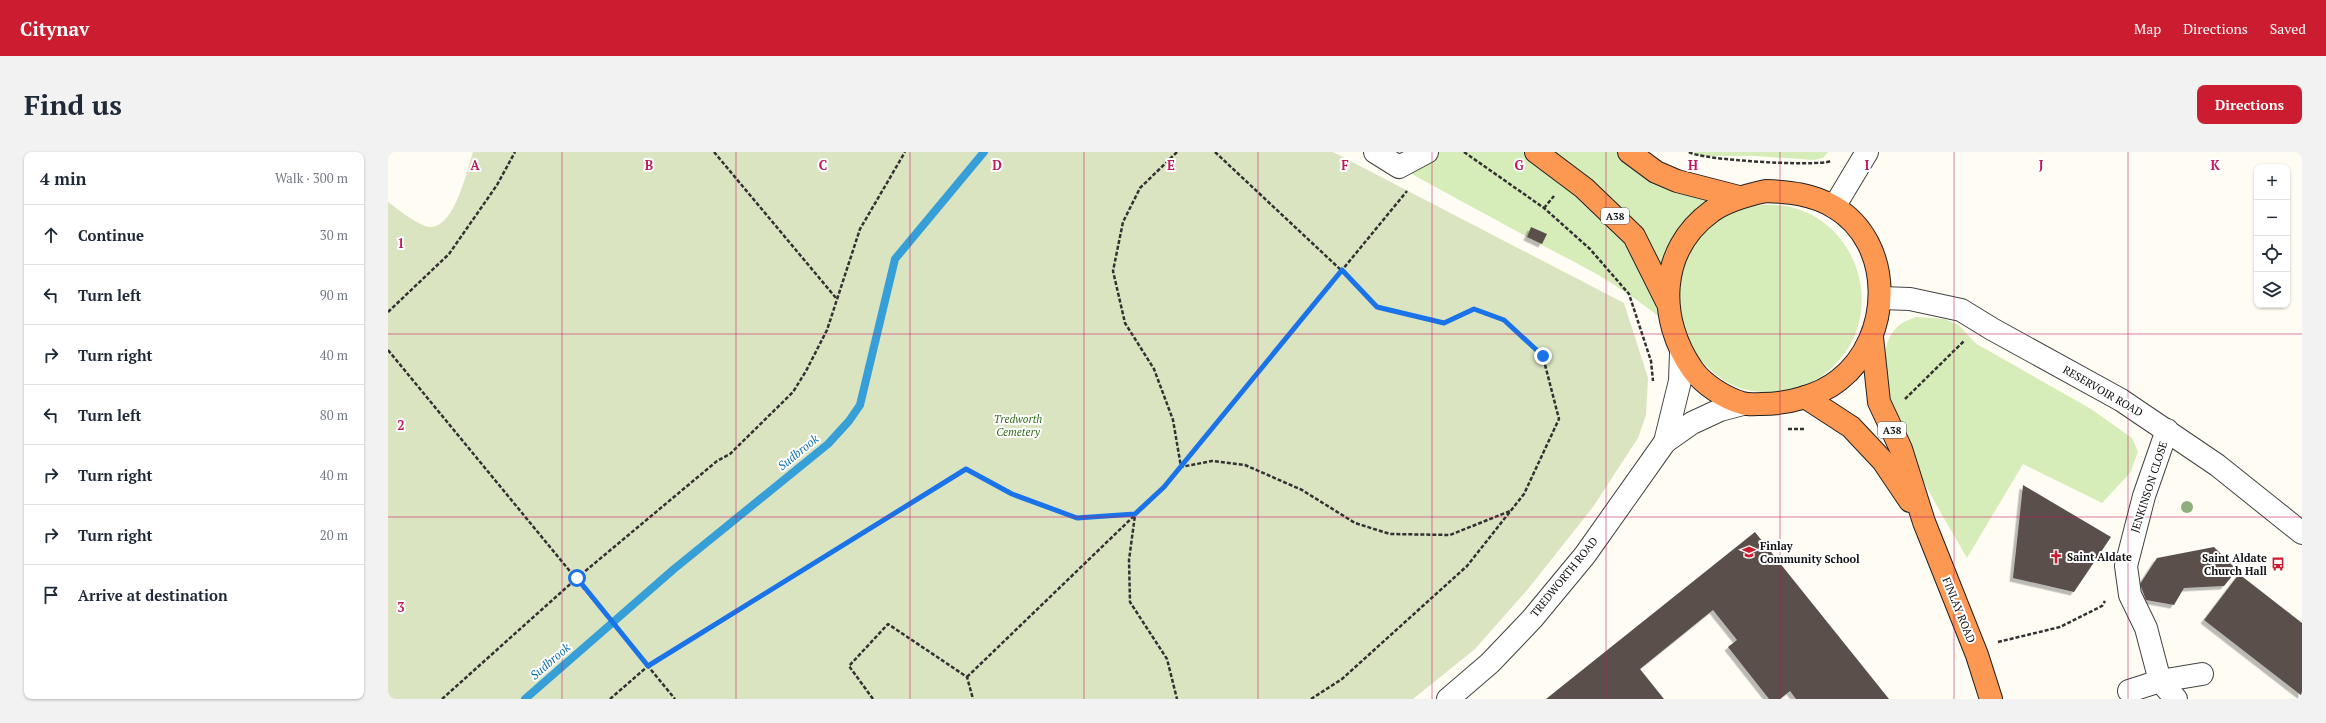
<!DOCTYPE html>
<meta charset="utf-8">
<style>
body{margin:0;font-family:"PT Serif",serif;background:#f2f2f3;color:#1f2937}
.controls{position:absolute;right:12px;top:12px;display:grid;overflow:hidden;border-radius:8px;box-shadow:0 1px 3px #0004}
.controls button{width:36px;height:36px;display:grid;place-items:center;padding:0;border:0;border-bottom:1px solid #e0e1e3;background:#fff;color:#1f2937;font:20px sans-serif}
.stop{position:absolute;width:12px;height:12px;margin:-9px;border:3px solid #1a73e8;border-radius:50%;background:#fff}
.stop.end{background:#1a73e8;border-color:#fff;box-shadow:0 1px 4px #0008}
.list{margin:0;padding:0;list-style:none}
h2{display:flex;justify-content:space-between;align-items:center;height:52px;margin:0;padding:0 16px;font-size:17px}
h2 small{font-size:13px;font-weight:400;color:#747a83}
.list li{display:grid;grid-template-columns:26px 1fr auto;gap:12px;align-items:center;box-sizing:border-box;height:60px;padding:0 16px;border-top:1px solid #e0e1e3}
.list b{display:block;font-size:15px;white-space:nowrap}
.list em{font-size:13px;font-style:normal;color:#747a83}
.icon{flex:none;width:22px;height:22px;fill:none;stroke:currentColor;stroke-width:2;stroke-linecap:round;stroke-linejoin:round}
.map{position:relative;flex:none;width:1914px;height:547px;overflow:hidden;border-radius:8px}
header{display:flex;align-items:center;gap:24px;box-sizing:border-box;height:56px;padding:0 20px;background:#cb1d2f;color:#fff}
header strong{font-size:19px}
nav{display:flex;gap:22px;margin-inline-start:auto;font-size:14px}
.intro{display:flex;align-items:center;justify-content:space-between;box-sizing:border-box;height:96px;padding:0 24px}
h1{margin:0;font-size:28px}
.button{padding:10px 18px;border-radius:8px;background:#cb1d2f;color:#fff;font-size:14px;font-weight:700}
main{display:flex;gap:24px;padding:0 24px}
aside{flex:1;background:#fff;border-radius:8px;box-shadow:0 1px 3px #0004}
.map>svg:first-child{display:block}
</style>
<header>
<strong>Citynav</strong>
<nav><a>Map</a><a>Directions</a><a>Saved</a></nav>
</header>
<div class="intro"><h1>Find us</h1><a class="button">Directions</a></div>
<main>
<aside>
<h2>4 min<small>Walk · 300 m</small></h2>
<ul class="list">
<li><svg class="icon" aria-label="ahead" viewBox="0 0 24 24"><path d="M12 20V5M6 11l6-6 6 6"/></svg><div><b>Continue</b></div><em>30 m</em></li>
<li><svg class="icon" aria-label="left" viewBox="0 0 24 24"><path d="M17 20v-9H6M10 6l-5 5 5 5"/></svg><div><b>Turn left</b></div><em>90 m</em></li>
<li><svg class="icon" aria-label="right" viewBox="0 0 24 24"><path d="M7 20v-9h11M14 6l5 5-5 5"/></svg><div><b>Turn right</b></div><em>40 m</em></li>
<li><svg class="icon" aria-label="left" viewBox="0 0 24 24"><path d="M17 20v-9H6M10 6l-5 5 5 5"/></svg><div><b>Turn left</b></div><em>80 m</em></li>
<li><svg class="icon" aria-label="right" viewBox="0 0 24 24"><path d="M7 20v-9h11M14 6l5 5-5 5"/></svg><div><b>Turn right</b></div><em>40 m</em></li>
<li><svg class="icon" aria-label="right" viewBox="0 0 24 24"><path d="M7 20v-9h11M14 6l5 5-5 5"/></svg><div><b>Turn right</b></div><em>20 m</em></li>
<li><svg class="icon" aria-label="arrive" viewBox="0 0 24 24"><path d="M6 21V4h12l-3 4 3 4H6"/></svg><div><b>Arrive at destination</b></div></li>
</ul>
</aside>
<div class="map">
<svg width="1914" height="547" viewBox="0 0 1914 547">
<defs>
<filter id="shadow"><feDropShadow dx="-3.5" dy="3.5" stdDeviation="0" flood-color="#0004"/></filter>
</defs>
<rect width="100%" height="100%" fill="#fffcf4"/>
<g fill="#d7edb9">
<path d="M987,0H1241L1312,36L1340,63C1348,60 1357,55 1365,54C1464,38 1514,166 1434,224C1428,228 1420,231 1413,234C1395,242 1367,242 1349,235C1319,223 1305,196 1283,175C1267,160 1239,141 1220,129C1198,115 1174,104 1152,92C1105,66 1058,41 1011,15Z"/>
<path d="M1305,0H1440L1435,6L1426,8L1367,4H1312Z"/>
<path d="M1528,165L1556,167L1571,173L1587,191L1703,257L1744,286L1750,300L1742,321L1714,351L1635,312L1579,406C1554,361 1463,222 1509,175C1514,170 1521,168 1528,165Z"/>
</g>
<path fill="#dbe4c1" d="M85,0H945L1236,151L1260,226L1258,263L1250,286L1205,355L1140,437L1087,497L1025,547H0V50C11,58 24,69 37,74C65,84 79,18 85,0Z"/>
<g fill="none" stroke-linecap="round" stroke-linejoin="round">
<path stroke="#369fd7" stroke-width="8" d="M137,547L286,417L440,292L461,269L472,253L507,107L596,0"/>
</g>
<g fill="#5a504c" filter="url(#shadow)">
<path d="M1143,75L1159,82L1154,92L1139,85Z"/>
<path d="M1635,333L1723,385L1686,440L1625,426Z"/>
<path d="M1367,380L1501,547H1408L1402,539L1392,547H1381L1340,495L1349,488L1325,458L1252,517L1276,547H1158Z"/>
<path d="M1826,395L1849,418L1836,434L1796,436L1786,453L1758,448L1752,432L1769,406Z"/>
<path d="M1851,422L1914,471V544L1816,468Z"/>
</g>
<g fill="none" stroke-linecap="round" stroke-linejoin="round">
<g stroke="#434343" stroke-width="24">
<g id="minor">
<path d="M987,0L1011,15L1039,0"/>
<path d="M1446,55L1479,0"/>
<path d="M1493,146L1522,147L1573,158L1604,177L1733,248L1829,313L1914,381"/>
<path d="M1779,278L1756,344L1738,414L1742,443L1758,476L1772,529L1788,547"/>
<path d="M1277,290L1292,229L1293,201"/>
<path d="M1741,539L1772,529L1814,522"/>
<path d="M1060,547L1102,511L1144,467L1197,403L1277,290L1304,271L1332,258L1355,252"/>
</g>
</g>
<g stroke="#212121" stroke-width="24">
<g id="highway">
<path d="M1148,0L1196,36L1246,84L1279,150"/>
<path d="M1241,0L1268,20L1289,29L1351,45"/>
<path d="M1378,39C1402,40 1424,42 1446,55C1507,91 1505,186 1451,228C1431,244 1399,252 1374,252C1368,252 1360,253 1354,251C1337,246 1316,233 1305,218C1269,167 1270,98 1324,59C1340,48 1359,43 1378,39Z"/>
<path d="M1484,185L1491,250L1513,297L1536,370L1589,503L1603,547"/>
<path d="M1417,245L1463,275L1495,309L1522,349"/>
</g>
</g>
<g stroke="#323232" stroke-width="2.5" stroke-dasharray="4 2" stroke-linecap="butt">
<path d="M326,0L448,146"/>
<path d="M789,0L752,36L735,70L725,119L737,171L766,217L785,268L793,315L824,309L857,313L914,338L967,371L1002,382L1062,383L1122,359"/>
<path d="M827,0L954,119L989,155L1056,171L1086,157L1116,168L1155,205L1171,267L1136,342L1079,414L954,527L923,547"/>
<path d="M1076,0L1156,56L1202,97L1241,142L1263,209L1265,229"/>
<path d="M1301,0C1312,8 1429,15 1443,9"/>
<path d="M1156,56L1166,44"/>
<path d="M0,160L61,102L109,33L127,0"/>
<path d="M0,198L287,547"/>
<path d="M1517,247L1576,189"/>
<path d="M1400,277H1417"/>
<path d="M1610,490L1672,475L1714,454L1717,449"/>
<path d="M579,525L776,335L1019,39"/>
<path d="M54,547L189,426L329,309L342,302L405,240L418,219L439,178L472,77L517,0"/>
<path d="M222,547L260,514L578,317L624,342L689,366L747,363L741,408L742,450L779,507L789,547"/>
<path d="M485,547L461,514L500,472L579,525L585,547"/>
</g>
<use href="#minor" stroke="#fff" stroke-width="22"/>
<use href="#highway" stroke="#fd9853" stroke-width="22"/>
</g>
<circle fill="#8eae7d" cx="1799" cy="355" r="6"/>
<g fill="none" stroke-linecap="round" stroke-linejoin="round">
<path stroke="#1a73e8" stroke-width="5" d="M189,426L260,514L578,317L624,342L689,366L747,362L776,335L954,118L989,155L1056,171L1086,157L1116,168L1155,204"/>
</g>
<path fill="none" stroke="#c2185b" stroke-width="1" stroke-opacity="0.55" d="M174,0V547M348,0V547M522,0V547M696,0V547M870,0V547M1044,0V547M1218,0V547M1392,0V547M1566,0V547M1740,0V547M0,182H1914M0,365H1914"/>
<defs>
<g id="school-bare" transform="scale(1.08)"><path d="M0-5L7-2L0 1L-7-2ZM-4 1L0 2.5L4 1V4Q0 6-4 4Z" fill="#cb1d2f" stroke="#fff" stroke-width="2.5" paint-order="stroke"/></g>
<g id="church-bare" transform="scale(1.08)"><path d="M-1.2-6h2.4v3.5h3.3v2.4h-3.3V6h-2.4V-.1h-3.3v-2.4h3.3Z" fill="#cb1d2f" stroke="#fff" stroke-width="2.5" paint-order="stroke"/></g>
<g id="bus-bare" transform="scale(1.08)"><path d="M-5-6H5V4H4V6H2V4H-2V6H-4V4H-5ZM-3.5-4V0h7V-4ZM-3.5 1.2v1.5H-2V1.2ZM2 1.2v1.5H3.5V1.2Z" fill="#cb1d2f" stroke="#fff" stroke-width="2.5" paint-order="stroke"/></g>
</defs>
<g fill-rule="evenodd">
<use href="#school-bare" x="1361" y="400"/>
<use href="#church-bare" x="1668" y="405"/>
<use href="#bus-bare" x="1890" y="412"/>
</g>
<g text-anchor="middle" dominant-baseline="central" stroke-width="4" stroke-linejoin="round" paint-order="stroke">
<g fill="#fff" stroke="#585858" stroke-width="1">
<rect x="1213" y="56" width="28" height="16" rx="3"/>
<rect x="1490" y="270" width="28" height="16" rx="3"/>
</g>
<g font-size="10" font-weight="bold" fill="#101010">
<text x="1227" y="64">A38</text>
<text x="1504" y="278">A38</text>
</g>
<g font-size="11" fill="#101010" stroke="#fff">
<text transform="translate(1715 239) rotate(30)">RESERVOIR ROAD</text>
<text transform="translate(1761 335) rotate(-72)">JENKINSON CLOSE</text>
<text transform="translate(1176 425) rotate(-51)">TREDWORTH ROAD</text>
<text transform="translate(1571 458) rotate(68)">FINLAY ROAD</text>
</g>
<g font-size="11" font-style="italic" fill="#316e1b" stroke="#fff">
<text x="630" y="267">Tredworth<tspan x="630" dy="13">Cemetery</tspan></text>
</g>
<g font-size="11" font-weight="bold" fill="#101010" stroke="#fff" text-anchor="start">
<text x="1372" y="394">Finlay<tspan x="1372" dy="13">Community School</tspan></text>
<text x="1679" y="405">Saint Aldate</text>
<text x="1879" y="406" text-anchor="end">Saint Aldate<tspan x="1879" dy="13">Church Hall</tspan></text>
</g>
<g font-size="12" font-style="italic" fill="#0f70ad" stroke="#fff">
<text transform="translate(410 300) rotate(-39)">Sudbrook</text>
<text transform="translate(162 509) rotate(-41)">Sudbrook</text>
</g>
</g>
<g font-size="13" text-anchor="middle" font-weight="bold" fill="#c2185b" stroke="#fff" stroke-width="4" stroke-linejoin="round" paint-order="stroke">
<text x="87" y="18">A</text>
<text x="261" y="18">B</text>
<text x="435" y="18">C</text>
<text x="609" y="18">D</text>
<text x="783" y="18">E</text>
<text x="957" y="18">F</text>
<text x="1131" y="18">G</text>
<text x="1305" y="18">H</text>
<text x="1479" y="18">I</text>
<text x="1653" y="18">J</text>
<text x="1827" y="18">K</text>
<text x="13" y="96">1</text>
<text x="13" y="278">2</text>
<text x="13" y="460">3</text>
</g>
</svg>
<div class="controls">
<button>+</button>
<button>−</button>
<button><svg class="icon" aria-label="locate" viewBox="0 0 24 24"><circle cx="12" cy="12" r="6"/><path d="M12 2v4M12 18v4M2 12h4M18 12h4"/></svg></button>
<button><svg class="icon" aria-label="layers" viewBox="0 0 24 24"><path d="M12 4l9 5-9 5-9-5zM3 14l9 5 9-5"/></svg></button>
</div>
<div class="stop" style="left:189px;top:426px"></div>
<div class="stop end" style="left:1155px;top:204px"></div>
</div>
</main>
